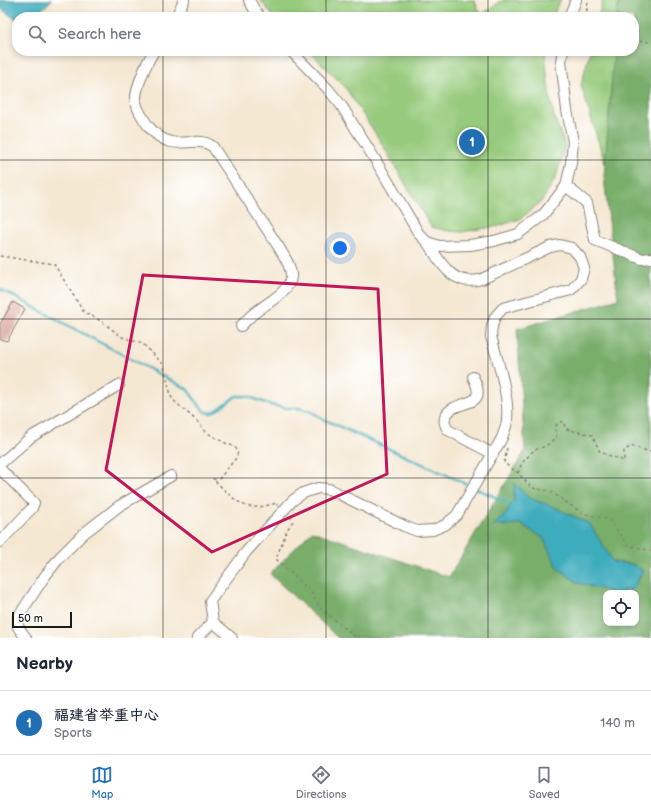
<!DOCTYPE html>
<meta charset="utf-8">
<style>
body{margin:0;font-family:"Balsamiq Sans","LXGW WenKai TC",sans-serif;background:#f2f2f3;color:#1f2937}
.controls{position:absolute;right:12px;bottom:12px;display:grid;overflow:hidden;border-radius:8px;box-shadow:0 2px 6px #0003}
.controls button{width:36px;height:36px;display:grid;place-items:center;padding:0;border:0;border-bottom:1px solid #e0e1e3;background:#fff;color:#1f2937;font:20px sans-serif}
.scale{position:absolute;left:12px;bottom:10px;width:60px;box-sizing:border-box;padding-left:4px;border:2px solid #1c1c1c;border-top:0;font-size:11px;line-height:14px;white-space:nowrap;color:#1c1c1c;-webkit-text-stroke:3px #fff;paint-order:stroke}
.you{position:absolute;left:340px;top:248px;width:14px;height:14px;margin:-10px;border:3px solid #fff;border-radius:50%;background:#1a73e8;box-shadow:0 0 0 6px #1a73e833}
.badge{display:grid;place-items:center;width:26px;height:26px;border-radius:50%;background:#1f6fb2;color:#fff;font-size:13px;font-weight:700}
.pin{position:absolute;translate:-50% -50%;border:2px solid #fff;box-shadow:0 1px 4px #0006}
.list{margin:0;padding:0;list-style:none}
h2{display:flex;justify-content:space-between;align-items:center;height:52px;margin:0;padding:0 16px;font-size:17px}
h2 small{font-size:13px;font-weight:400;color:#747a83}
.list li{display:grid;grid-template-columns:26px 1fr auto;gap:12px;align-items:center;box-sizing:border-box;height:64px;padding:0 16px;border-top:1px solid #e0e1e3}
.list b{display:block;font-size:15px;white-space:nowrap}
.list p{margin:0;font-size:13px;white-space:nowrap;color:#747a83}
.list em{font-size:13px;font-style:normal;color:#747a83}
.icon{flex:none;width:22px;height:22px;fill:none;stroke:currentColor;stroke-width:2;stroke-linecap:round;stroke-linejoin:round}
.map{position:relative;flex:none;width:651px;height:638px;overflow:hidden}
.search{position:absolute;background:#fff;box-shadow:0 2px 6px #0003;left:12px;right:12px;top:12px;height:44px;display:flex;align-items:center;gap:10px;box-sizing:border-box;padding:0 14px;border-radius:16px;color:#747a83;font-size:15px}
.sheet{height:116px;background:#fff}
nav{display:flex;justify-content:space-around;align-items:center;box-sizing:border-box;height:56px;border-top:1px solid #e0e1e3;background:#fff;font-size:11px;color:#747a83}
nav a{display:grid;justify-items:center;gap:2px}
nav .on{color:#1f6fb2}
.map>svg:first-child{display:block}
</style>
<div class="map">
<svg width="651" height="638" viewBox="0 0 651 638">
<rect width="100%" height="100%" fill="#fff"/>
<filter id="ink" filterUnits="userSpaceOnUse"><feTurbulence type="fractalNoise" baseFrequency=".025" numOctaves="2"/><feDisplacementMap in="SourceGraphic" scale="8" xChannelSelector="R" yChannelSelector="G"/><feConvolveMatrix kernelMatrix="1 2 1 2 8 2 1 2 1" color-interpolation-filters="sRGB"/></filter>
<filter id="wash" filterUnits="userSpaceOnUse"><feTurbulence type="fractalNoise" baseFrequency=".012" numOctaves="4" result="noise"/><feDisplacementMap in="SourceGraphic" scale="16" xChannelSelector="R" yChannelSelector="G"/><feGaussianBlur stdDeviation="0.9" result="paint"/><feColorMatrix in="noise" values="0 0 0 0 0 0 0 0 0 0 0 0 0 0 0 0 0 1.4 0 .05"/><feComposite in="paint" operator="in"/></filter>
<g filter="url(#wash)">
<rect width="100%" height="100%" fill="#f5e8d3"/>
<g fill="#96ca7b" stroke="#59734c">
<path d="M260,0H474L481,15L503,0H561L556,8L554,17H274Z"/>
<path d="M603,0H651L628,239L581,85L590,51H634V17H598Z"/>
<path d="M309,51H546L545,53L549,92L554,117L565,145L556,177L542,201L520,219L499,226L461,232L448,231L431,227L379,139L345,87Z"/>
</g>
<path fill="#78ae6b" stroke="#4a6544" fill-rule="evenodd" d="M618,0H651V638H338L270,574L312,531L449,577L525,451L517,329L618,299L604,177L614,51H634V17H617ZM606,593H636V623H606Z"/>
<g fill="#3eacbc" stroke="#2d646c">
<path d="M0,0H52L34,17H17V20L0,8Z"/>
<path d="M514,483L529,498L556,508L590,524L613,562L632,564L643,571L633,589L615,593L578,583L558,568L543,538L521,524L493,526L505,515L514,500Z"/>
</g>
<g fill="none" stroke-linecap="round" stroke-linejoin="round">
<g stroke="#3eacbc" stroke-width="2.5">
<path d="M0,289L187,389L199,405L205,412L212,413L220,408L236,396H247L271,405L286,408H299L312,412L323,419L471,486"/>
<path d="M475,488L511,504"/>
</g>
</g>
<g id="blocks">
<path fill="#dca69f" d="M13,302L25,309L7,341L0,339V324Z"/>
</g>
</g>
<g filter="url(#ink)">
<use href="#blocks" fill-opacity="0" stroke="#888278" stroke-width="1"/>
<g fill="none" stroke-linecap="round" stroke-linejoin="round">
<g stroke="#888278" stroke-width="12">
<g id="minor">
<path d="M249,0L254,9L260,17"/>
<path d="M176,17L184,0"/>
<path d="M569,17L576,0"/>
<path d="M154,51C147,62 134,90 136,103C138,111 144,120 149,127C155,134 162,140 171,142C185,145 202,137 213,147L278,246C283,255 292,266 291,277C290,291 267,303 257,311C251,315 246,321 241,326"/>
<path d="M291,51L328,89L341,105L376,161L419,234L427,242L439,246L470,245L494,241L518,234L543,215L566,186L571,163L573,142L567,110L561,61L563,51"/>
<path d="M566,186L587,203L595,240L642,259L651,258"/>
<path d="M473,377C490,411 457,397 446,415C443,421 445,425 448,430L493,454"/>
<path d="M0,464L31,437L119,385"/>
<path d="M0,469L34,503L32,508L0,542"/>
<path d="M26,638L18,627V617L45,576L60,557L83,534L119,506L171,476"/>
<path d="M197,638L213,622"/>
<path d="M232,638L213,622L210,601L246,552L292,501L303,493L318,488L329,489L404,526L417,531L433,530L445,525L457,515L502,438C503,434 505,430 506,426C512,402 497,360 491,336L492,326L495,317L503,308L571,290L581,279L584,268L580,257L572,248L560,245L550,247L482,279C453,288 441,263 427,242"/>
</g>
</g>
<g stroke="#888278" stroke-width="1.5" stroke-dasharray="3 3" stroke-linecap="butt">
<path d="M586,17L588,0"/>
<path d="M634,41L651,42"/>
<path d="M0,256L54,264L83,311L101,321L122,337L143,344L163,364L172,399L198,422L206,432L223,442L235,447L238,452L236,458L219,479H213C223,488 238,506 251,507C259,508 269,505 277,503V505"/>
<path d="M507,448L504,463L518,473L532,488L550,491L582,513L610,520L628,545L651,551"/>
<path d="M518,473L522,463L534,450L546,446L556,437L555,426L563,421L566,429L592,435L600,452L624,461V451L631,446L651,452"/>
<path d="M290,516L293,521L287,530L276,559L310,591L321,609L357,638"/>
</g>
<use href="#minor" stroke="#fff" stroke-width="10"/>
</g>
</g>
<path fill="none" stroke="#c2185b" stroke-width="3" stroke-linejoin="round" d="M143,275L378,289L387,474L212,552L106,470Z"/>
<path fill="none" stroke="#1c1c1c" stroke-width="1" stroke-opacity="0.55" d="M163,0V17M326,0V17M488,0V17M163,51V638M326,51V638M488,51V638M0,160H651M0,319H651M0,478H651"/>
</svg>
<div class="controls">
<button><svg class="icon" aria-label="locate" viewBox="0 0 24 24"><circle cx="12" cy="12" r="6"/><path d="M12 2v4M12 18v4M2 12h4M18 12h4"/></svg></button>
</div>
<div class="scale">50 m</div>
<div class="you"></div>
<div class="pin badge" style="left:472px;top:142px">1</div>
<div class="search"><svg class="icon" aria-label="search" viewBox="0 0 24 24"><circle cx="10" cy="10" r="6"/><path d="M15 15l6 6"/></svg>Search here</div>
</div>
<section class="sheet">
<h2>Nearby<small></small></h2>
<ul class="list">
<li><span class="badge">1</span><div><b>福建省举重中心</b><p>Sports</p></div><em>140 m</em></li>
</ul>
</section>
<nav>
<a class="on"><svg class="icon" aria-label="map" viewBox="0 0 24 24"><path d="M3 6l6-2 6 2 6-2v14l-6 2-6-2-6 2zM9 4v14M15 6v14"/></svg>Map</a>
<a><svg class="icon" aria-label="directions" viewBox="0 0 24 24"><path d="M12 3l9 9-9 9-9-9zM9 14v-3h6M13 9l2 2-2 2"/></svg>Directions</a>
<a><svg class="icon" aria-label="saved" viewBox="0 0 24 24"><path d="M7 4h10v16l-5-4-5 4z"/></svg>Saved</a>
</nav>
